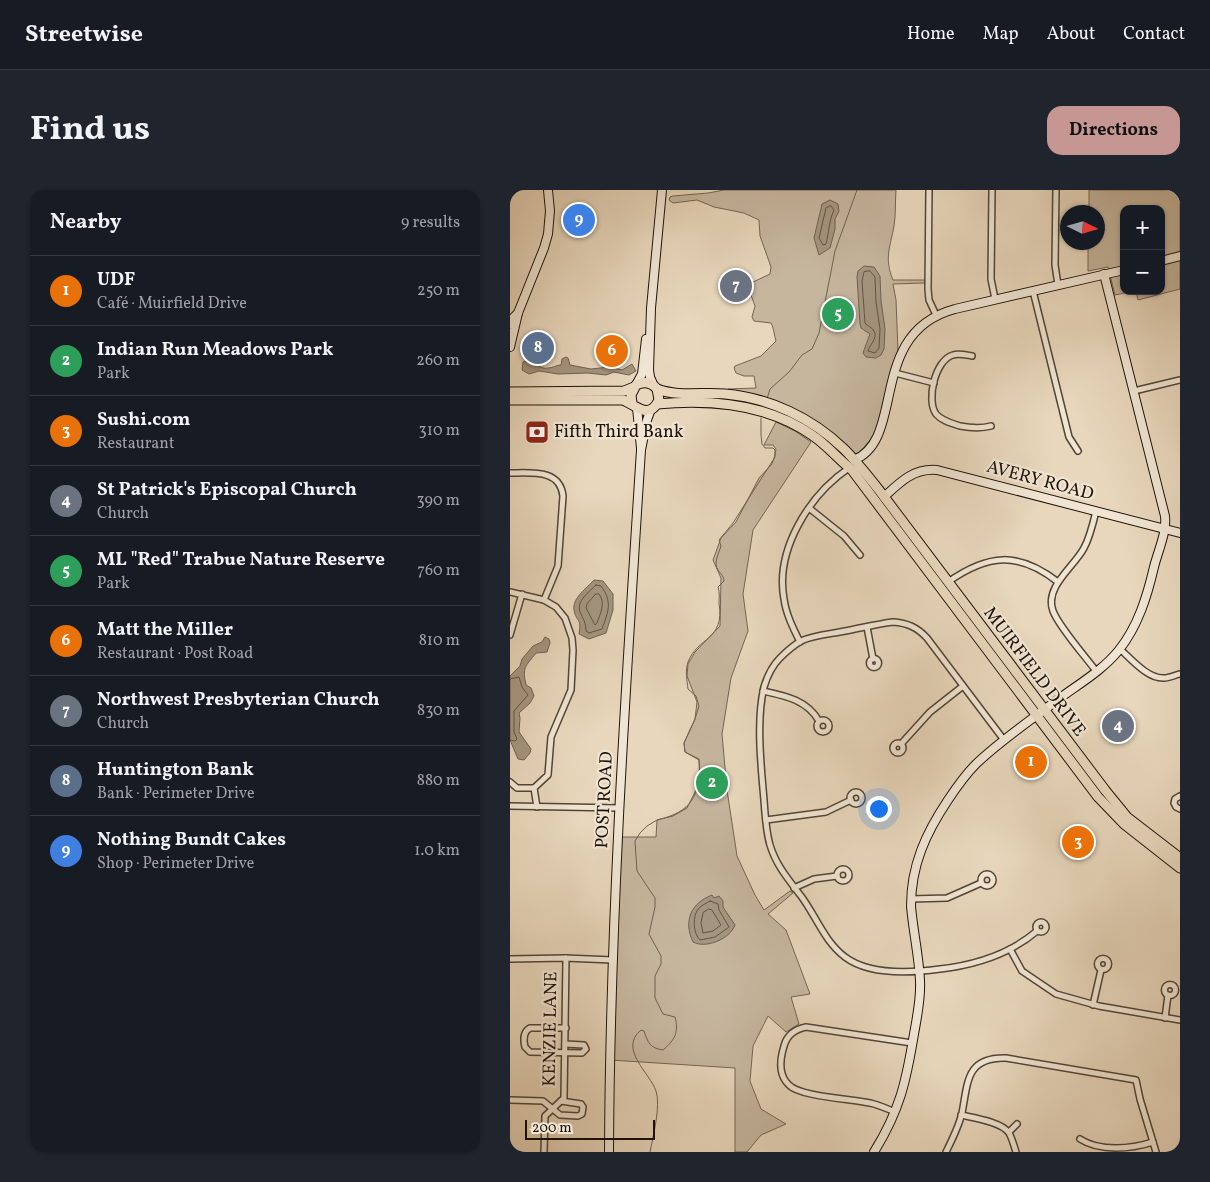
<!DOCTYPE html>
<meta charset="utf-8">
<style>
body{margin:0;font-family:Vollkorn,serif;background:#20242c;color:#f1f3f6}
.controls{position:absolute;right:15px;top:15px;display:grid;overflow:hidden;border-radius:10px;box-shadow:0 1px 4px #0004}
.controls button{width:45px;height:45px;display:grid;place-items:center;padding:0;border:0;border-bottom:1px solid #363941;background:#171b24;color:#f1f3f6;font:25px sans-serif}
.compass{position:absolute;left:550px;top:15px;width:45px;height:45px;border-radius:50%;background:#171b24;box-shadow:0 1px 4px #0004;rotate:95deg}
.scale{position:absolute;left:15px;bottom:12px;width:130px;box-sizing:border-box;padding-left:5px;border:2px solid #20140a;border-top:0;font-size:14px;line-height:18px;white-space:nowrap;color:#20140a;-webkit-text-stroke:4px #f0e5d3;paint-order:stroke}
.you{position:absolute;left:368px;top:618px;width:18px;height:18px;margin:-12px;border:4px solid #fff;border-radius:50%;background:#1a73e8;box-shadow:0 0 0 8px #1a73e833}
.badge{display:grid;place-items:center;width:32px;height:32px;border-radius:50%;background:#c59692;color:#fff;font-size:16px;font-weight:700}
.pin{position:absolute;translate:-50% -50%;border:2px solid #fff;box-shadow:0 1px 5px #0006}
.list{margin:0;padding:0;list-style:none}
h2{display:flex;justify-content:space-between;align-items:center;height:65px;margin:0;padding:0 20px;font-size:21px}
h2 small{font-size:16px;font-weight:400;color:#9ea1a6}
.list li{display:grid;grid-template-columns:32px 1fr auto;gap:15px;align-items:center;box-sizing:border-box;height:70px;padding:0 20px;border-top:1px solid #363941}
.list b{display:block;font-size:19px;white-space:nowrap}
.list p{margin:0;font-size:16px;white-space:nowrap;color:#9ea1a6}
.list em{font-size:16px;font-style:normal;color:#9ea1a6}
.map{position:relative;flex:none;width:670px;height:962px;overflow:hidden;border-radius:15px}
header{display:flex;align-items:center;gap:30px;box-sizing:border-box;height:70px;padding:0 25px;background:#171b24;border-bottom:1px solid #363941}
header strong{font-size:24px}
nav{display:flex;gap:28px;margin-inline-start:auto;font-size:18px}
.intro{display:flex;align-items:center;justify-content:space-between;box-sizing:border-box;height:120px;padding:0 30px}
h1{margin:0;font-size:35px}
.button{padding:12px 22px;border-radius:15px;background:#c59692;color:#111;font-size:18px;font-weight:700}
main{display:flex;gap:30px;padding:0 30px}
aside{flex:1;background:#171b24;border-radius:15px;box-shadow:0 1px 4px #0004}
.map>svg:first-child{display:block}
</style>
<header>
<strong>Streetwise</strong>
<nav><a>Home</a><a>Map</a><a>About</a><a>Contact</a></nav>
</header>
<div class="intro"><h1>Find us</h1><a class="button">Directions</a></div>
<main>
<aside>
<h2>Nearby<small>9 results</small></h2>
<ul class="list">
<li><span class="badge" style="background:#e8710a">1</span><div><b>UDF</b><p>Café · Muirfield Drive</p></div><em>250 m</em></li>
<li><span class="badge" style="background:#2e9e5b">2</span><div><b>Indian Run Meadows Park</b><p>Park</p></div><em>260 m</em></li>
<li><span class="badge" style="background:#e8710a">3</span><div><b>Sushi.com</b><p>Restaurant</p></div><em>310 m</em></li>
<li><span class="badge" style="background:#6b7280">4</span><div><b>St Patrick's Episcopal Church</b><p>Church</p></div><em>390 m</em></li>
<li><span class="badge" style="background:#2e9e5b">5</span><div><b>ML &quot;Red&quot; Trabue Nature Reserve</b><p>Park</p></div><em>760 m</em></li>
<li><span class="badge" style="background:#e8710a">6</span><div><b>Matt the Miller</b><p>Restaurant · Post Road</p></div><em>810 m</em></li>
<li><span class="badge" style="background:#6b7280">7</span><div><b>Northwest Presbyterian Church</b><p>Church</p></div><em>830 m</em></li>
<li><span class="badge" style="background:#5c6f8a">8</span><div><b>Huntington Bank</b><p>Bank · Perimeter Drive</p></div><em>880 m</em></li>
<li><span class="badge" style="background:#3f7fe0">9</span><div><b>Nothing Bundt Cakes</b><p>Shop · Perimeter Drive</p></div><em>1.0 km</em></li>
</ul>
</aside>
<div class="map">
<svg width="670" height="962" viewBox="0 0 670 962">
<rect width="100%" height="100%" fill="#e8d7bc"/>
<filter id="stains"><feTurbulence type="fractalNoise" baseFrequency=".004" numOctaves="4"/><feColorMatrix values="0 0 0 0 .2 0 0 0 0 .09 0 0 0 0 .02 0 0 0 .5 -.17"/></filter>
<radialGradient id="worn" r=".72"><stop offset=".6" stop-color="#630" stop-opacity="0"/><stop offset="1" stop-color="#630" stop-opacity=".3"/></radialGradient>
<g fill="#c6b69e" stroke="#736554">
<path d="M214,0H386C385,12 386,24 384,36C380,58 374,68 383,90H415V93L383,94L386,110L388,161L367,238L361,249L349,263L343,264L313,238L218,199L246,198L244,186H234L226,183L224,178L225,176L251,166L266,151C264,145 264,138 261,133L244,131L242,127L245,116L238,97L239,94L260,84L261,77L250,46L249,30L234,23L204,17L187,10L163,13L159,10L160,7L163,6L198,3Z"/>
<path d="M579,0H670V99L628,110L626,101H651V19H614V101H624L605,105L598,77L578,81V53L588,52V22H579Z"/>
<path d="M266,232L285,241L301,252L243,340L233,404L238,441L221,488L212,544L217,600L227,666L245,705L254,720L280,701L283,703L258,724L276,740L300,804L281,807L289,834L276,842L258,826L243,856L240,891L251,919L276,934L251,945L237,962H225V878L100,870L108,647H146L147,630C182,622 191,605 189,570L175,562L174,553L185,529L187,512L177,486L178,474L185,462L210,436L211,388L203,370L211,348L226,332L249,288L262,274L265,265L266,259L263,255H254Z"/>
</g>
<g fill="#a4957f" stroke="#6f6150">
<path d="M320,10L328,14L329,21L325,29V39L320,58L309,65L304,48L312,14Z"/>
<path d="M354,76L364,77L370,86L371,111L375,139L374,159L371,165L366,168L356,167L353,163L360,144L351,138L350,134L347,87L348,81Z"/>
<path d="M56,167L58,168L60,175L81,179L100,177L112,180L122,174L126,181L119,185L104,182L96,185L78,183L48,184L29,181L19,184L12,180L13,172L18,170C25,172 31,180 38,178C43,178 46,175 51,175L52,169Z"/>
<path d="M84,390L93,391L103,404V420L96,443L79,449L69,444C72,428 66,432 64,420C62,408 77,398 84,390Z"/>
<path d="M35,447L39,449L40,453L37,462L26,463C15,477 12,477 16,495L21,498L24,506L20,513L9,523L10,528L9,542L21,559L20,563L14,570L8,569L0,550V486L10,476L12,469L23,456L32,452Z"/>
<path d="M202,705L204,708L209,706L213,711V717L225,735C220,749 196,759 183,752C173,731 181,713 202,705Z"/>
</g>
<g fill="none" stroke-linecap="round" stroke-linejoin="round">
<g stroke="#625444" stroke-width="1">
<path d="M321,16L324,20C319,30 319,42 316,54L313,55L309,48L316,18Z"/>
<path d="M360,81L365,87L366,112L370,139L369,158L365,163L358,161C360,154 368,148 364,141C362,137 357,136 355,133L352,91L354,82Z"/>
<path d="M86,395L91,396C103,412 98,422 92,439L79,443L76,441C76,432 73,429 70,422C66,411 79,402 86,395Z"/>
<path d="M86,404H89C96,413 90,424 87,433L85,435L76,418L77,414Z"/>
<path d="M0,489L9,487L12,497L18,505L4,521V542L7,549L5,551L0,550"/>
<path d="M200,711L208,714L209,720L219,737L205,747L190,750C183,744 182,725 189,718C192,715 197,713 200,711Z"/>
<path d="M199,719L202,720L211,735L203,741L193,743L191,733L193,723Z"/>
</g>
<g stroke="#6f6150" stroke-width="1">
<path d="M257,209L260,199L279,182L292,165L302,159L309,143L325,61L347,0"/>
<path d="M140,962C143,946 151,916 146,901C140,883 108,859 131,840L134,841C138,853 140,858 153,860C165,850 169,842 165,827L153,824L145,808V786L151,774V766L139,744L145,717V708L127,681L125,651L130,643L137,636L147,630L163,626L177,618L185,602L190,587L189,569L175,562L174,553L185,529L189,516L186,506L178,499C177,490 175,481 178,472C188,446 215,451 209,413C209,407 210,403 208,397L214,391C213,384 211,385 208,380C203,373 209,363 211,356L209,350L223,333L265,267V260L263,258H255L252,254L251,245V228"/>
</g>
<g stroke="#524536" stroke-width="8">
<g id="street">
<path d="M419,0L418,99L419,110L426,125"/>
<path d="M482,0L481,89L485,109"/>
<path d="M546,0L545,75L548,95"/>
<path d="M523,101L559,247L568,261"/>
<path d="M462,166C456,165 449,163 443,165C425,170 416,210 426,224C432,231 441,233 450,236C461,238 470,239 481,236"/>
<path d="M385,183L424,193"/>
<path d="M624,201L670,190"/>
<path d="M0,283C22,283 50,279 53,306L48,376L34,410"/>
<path d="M299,318L334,346L350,365"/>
<path d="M586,321C583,334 580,347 574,358C564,377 534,397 543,421C549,437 575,466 586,481"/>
<path d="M438,392C478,364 508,361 548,392"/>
<path d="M0,402L34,410L46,417L55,428L62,448L63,460L61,500L41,547L38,585L24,598H7L0,592"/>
<path d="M357,437L363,469"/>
<path d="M0,445L12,404"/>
<path d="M290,452C283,438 276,424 274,409C265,360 299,305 339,278"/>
<path d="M610,459C621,469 638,489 654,488C659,488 665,485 670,484"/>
<circle cx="364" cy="473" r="4.5"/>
<path d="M253,501C276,506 297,510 309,531"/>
<circle cx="313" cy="536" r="6"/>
<path d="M494,550L417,448C407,437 397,433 383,432C367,434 351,438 335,441C321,444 304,445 291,451C284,455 276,462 270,468C263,475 257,487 254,497C246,530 251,576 254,610C255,625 256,641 260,655C266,675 278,689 291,706C306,726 314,751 335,767C359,785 401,783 430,779C464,775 500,764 527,741"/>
<circle cx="388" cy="558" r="5"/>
<path d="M391,554L420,522L453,496"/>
<path d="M24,598L27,617"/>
<circle cx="346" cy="608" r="6"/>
<path d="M670,606L665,609L664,613L666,617L670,619"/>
<path d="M0,616L109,618"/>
<path d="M256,630L316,622L341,610"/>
<circle cx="333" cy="685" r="6"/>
<circle cx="477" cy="690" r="6"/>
<path d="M284,698L304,689L327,686"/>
<path d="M401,709L437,708L471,693"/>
<circle cx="531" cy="737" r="5"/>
<path d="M500,759L512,781L546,804L589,816L670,830"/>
<circle cx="593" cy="774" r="5.5"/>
<path d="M0,769L55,768L103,770"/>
<circle cx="660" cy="800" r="5.5"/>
<path d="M583,815L591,780"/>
<path d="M655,828L658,805"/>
<path d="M55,854L74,855L76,859L72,863L20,862L15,857C13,849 13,842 20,838H56"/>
<path d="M0,910L33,911L50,925L68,926L72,924L73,917L71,914L51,911"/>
<path d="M385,922C378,919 371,916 364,914C345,909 290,907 279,895C268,885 270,869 274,856C277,845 286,839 296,837L402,853"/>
<path d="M451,925C464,928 492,932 499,943C502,948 504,956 506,962"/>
<path d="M499,942L507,934"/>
<path d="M570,949C590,962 621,959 643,952"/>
<path d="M34,962L35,926L54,908L56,768"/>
<path d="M436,962C442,950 449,936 452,923C458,892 456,867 496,868L626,890L630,909L646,962"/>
</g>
</g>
<g stroke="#20140a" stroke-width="10">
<g id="secondary">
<path d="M651,71L670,66"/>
<path d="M0,134L2,129L8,123"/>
<path d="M0,157L8,123L34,58L38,44L40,21L38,0"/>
<path d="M126,195L132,184L136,149"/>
<path d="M144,196L140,187L139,180L141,118L152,0"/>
<path d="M127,218L131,258"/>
<path d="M344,270C397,249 356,143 445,119L614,80"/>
<path d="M374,307C389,293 403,278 427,280L670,343"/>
<path d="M99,962C100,728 116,494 131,260L137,230L141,219"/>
<path d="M364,962C390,920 396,892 404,844C407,827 411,809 410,791C409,766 403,741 401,716C401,675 416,643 438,610C446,598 455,585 466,574C491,550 521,530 550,508C569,494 593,480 609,460C628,436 637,407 644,377C648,361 657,342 655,326L594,84"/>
</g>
</g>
<g stroke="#20140a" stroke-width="11">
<g id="primary">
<path d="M147,199C168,207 192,202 215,204C260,208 302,228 334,259C347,272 358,286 369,300L595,600L617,627L670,668"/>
<path d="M0,202L114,201L124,197"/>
<path d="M0,210H113C126,215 139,231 149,210L147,199C141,192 134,191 126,195L121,205L122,213"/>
<path d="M147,214C200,209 256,213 302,245C317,255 328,269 342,280L588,607L614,634L670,678"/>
</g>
</g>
<use href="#street" stroke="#f0e5d3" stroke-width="5"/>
<use href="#secondary" stroke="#f0e5d3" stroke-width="8"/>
<use href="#primary" stroke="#e8d7bc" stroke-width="9"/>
</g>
<defs>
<g id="bank-square" transform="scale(1.25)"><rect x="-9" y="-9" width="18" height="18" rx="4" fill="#8f2418" stroke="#f0e5d3"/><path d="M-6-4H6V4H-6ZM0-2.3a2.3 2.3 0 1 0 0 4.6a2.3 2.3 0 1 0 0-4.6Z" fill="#fff"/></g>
</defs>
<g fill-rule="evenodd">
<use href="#bank-square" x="27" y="242"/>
</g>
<g text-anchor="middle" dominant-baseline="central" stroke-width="4.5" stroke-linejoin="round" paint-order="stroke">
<g font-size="18" fill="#20140a" stroke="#f0e5d3" text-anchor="start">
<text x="44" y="242">Fifth Third Bank</text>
</g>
<g font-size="18" fill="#20140a" stroke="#f0e5d3">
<text transform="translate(530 291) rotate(15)">AVERY ROAD</text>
<text transform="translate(524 482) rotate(53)">MUIRFIELD DRIVE</text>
<text transform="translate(95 610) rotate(-87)">POST ROAD</text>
<text transform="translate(41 839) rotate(-89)">KENZIE LANE</text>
</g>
</g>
<rect width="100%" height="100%" filter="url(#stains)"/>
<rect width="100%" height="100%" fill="url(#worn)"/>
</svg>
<div class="controls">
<button>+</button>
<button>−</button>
</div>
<svg class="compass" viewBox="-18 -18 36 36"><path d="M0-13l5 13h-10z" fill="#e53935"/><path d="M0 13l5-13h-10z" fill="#9ea1a6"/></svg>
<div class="scale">200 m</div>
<div class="you"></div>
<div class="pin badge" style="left:521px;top:572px;background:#e8710a">1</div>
<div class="pin badge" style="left:202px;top:593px;background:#2e9e5b">2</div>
<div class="pin badge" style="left:568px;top:652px;background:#e8710a">3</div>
<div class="pin badge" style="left:608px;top:536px;background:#6b7280">4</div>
<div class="pin badge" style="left:328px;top:124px;background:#2e9e5b">5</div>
<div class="pin badge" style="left:102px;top:161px;background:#e8710a">6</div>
<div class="pin badge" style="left:226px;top:96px;background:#6b7280">7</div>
<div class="pin badge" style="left:28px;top:158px;background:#5c6f8a">8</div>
<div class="pin badge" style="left:69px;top:30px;background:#3f7fe0">9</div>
</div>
</main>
